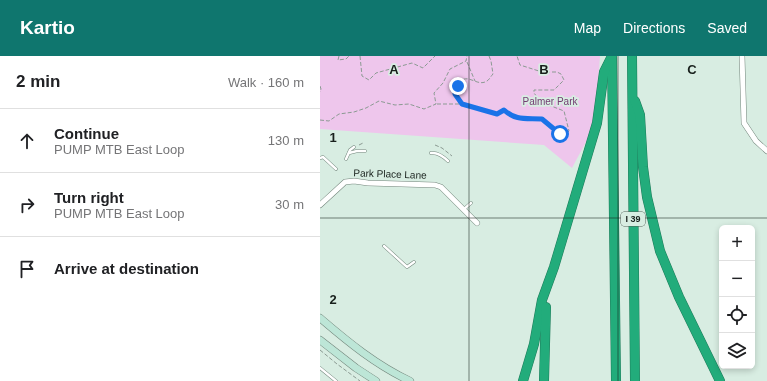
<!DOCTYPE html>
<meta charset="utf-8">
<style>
body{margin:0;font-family:Arial,sans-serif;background:#f6f6f6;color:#202124}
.controls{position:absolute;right:12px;bottom:12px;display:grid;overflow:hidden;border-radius:6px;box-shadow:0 2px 6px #0003}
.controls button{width:36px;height:36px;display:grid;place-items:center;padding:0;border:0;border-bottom:1px solid #e0e0e0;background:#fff;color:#202124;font:20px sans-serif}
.stop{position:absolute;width:12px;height:12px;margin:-9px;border:3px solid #1a73e8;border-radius:50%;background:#fff}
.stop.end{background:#1a73e8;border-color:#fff;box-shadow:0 1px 4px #0008}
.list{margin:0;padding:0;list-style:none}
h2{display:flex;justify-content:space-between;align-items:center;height:52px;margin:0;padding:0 16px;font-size:17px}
h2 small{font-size:13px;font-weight:400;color:#757577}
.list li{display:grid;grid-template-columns:26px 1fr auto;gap:12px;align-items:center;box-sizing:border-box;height:64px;padding:0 16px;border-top:1px solid #e0e0e0}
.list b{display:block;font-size:15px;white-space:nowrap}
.list p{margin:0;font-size:13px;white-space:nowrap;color:#757577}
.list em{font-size:13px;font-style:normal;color:#757577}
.icon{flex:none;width:22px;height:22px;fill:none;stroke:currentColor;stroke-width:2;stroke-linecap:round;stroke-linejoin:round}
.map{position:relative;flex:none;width:447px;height:325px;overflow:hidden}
header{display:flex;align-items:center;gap:24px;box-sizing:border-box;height:56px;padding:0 20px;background:#0f766e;color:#fff}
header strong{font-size:19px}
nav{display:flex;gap:22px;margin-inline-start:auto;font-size:14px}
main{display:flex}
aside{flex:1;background:#fff}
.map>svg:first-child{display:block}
</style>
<header>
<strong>Kartio</strong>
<nav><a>Map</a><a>Directions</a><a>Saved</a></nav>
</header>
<main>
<aside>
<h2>2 min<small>Walk · 160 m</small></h2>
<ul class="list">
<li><svg class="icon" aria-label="ahead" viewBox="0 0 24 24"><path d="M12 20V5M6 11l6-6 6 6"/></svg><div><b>Continue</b><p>PUMP MTB East Loop</p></div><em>130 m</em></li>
<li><svg class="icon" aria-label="right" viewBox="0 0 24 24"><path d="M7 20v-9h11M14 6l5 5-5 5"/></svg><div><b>Turn right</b><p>PUMP MTB East Loop</p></div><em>30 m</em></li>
<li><svg class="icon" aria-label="arrive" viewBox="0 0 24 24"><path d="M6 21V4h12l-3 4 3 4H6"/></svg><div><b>Arrive at destination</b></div></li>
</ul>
</aside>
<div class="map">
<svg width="447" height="325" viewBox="0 0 447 325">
<rect width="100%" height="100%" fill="#d8ede2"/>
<path fill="#eec6ec" d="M0,0H280L275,69L252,112L224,89L0,73Z"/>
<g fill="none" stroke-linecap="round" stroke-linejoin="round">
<g stroke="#72857b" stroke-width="3.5">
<g id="service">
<path d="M29,97L37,95H45"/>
<path d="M111,97C118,96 123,100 128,105"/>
<path d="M0,102L3,101L16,113"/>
<path d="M26,103L30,94L34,91"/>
<path d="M144,153L151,147"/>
<path d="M64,190L87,211L94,206"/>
<path d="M0,312L16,325"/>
</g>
</g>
<g stroke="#72857b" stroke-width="6">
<g id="minor">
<path d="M422,0L424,67L436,85L447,95"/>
<path d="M0,149L25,126L34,125L48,127L115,129L121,131L157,167"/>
</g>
</g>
<g stroke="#72857b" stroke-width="8">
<g id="secondary">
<path d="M0,262C28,286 56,309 90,325"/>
<path d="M0,284L36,312L56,325"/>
</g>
</g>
<g stroke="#1e7b5a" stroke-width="10">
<g id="motorway">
<path d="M312,0L315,325"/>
<path d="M292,1L296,325"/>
<path d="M315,45L320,59L323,111L327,141L340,195L359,241L400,325"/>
<path d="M203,325L214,288L222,244L234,211L277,67L284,16L292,0"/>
<path d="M224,325L226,251"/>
</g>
</g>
<g stroke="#8b9a92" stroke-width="1" stroke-dasharray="4 2" stroke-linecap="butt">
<path d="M19,0L18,4L26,3L29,0"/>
<path d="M40,0L42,20L49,24L56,17L92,7L103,12L115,0"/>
<path d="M169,0L171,5L173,18C171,20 169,24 167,25C155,33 143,8 135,38L142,48L177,58L184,54C196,65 206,62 222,63L239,78L247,77L249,75L244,55L221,46L214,37V34H234L244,24L241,18L237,16H222L200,9L197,0"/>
<path d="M147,6L155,25"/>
<path d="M0,30L1,33L0,36"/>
<path d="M117,48H142"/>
<path d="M0,64L9,65L19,58L34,56L46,52L59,45L75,49L89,48L104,53L116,48L114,37L123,27L130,13L146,5L147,0"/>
<path d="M39,89L43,87"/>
<path d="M115,89L122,92L132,100"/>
<path d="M0,294L17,308L40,325"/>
</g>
<use href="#service" stroke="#fff" stroke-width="2.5"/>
<use href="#minor" stroke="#fff" stroke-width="5"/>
<use href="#secondary" stroke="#bde6d7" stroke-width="7"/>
<use href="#motorway" stroke="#22ac7b" stroke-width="9"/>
</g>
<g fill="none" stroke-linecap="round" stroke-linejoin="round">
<path stroke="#1a73e8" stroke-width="5" d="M138,30L135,38L142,48L177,58L184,54C196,65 206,62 222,63L240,78"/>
</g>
<path fill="none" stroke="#18201c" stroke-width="1" stroke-opacity="0.55" d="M149,0V325M298,0V325M0,162H447"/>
<g text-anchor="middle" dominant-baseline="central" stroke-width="3.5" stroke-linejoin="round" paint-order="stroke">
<rect fill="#d8ede2" stroke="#525e57" stroke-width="1" x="301" y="156" width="24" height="14" rx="3"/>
<g font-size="9" font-weight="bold" fill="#18201c">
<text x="313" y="163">I 39</text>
</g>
<g font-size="10" fill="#733d72" stroke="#d8ede2">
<text x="230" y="45">Palmer Park</text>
</g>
<g font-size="10" fill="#18201c" stroke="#d8ede2">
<text transform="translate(70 118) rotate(2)">Park Place Lane</text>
</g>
</g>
<g font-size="13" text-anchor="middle" font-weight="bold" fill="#18201c" stroke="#d8ede2" stroke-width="3.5" stroke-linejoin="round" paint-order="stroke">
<text x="74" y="18">A</text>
<text x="224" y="18">B</text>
<text x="372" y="18">C</text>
<text x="13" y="86">1</text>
<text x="13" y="248">2</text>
</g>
</svg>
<div class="controls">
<button>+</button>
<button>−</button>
<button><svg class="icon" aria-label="locate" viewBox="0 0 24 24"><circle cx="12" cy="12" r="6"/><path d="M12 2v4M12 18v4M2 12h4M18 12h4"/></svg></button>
<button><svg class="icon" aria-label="layers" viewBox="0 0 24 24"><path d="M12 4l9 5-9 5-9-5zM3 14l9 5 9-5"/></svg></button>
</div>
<div class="stop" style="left:240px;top:78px"></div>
<div class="stop end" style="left:138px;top:30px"></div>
</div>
</main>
